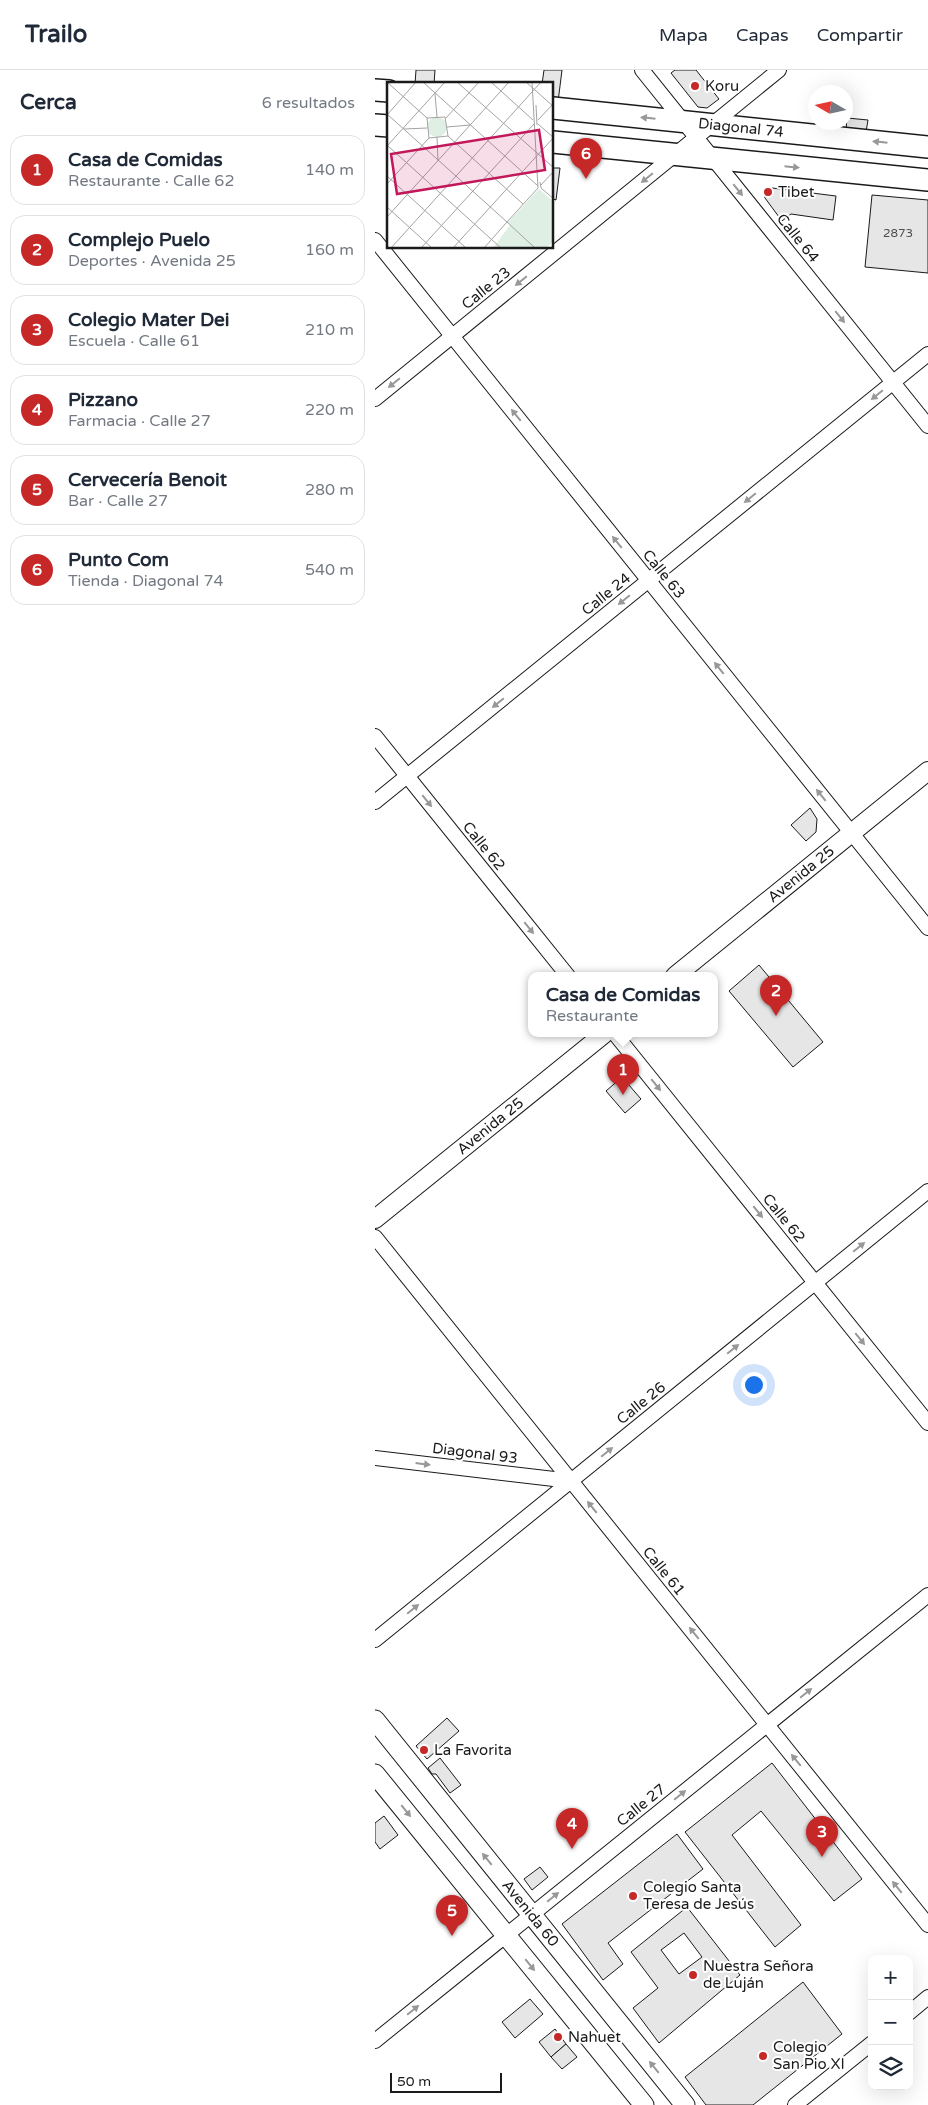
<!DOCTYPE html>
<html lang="es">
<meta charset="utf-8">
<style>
body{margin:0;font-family:"Varela Round",sans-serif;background:#f6f6f7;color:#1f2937}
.controls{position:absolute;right:15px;bottom:15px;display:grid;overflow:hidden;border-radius:10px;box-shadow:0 5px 20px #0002}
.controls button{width:45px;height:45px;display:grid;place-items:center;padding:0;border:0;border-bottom:1px solid #e0e1e3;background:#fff;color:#1f2937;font:25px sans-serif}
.compass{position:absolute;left:433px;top:15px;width:45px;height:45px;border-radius:50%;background:#fff;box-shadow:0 5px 20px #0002;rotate:279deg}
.scale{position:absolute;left:15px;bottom:12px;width:112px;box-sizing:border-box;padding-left:5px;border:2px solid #1a1a1a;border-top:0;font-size:14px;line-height:18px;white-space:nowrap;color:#1a1a1a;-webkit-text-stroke:4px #fff;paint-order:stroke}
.you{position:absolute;left:378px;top:1314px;width:18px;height:18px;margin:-12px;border:4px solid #fff;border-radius:50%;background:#1a73e8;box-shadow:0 0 0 8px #1a73e833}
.badge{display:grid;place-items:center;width:32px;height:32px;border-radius:50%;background:#c62828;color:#fff;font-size:16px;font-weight:700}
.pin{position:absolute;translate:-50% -41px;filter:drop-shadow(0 1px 2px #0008)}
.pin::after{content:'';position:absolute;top:26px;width:18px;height:15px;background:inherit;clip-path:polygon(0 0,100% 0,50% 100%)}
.popup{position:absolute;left:153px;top:902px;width:190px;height:65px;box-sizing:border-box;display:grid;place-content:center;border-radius:10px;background:#fff;filter:drop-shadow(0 1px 4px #0005);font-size:16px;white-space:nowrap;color:#747a83}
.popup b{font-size:19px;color:#1f2937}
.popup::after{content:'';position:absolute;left:50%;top:100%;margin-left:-10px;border:10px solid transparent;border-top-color:#fff}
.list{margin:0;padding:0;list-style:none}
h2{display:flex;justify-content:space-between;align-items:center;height:65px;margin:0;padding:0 20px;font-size:21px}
h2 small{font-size:16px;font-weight:400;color:#747a83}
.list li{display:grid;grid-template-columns:32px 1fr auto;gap:15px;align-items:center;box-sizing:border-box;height:70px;margin:0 10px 10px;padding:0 10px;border:1px solid #e0e1e3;border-radius:15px}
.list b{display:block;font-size:19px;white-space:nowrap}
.list p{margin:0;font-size:16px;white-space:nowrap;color:#747a83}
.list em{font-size:16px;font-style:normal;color:#747a83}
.icon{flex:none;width:28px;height:28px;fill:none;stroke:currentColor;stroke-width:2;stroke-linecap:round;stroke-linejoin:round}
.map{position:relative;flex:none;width:553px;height:2035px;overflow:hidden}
header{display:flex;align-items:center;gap:30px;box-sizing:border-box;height:70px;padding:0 25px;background:#fff;border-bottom:1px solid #e0e1e3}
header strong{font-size:24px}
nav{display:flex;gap:28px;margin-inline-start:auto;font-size:18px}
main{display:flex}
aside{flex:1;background:#fff}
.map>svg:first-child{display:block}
</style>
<header>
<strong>Trailo</strong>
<nav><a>Mapa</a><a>Capas</a><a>Compartir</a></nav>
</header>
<main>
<aside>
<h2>Cerca<small>6 resultados</small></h2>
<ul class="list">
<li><span class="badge">1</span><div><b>Casa de Comidas</b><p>Restaurante · Calle 62</p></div><em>140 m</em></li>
<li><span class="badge">2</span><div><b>Complejo Puelo</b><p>Deportes · Avenida 25</p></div><em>160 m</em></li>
<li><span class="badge">3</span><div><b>Colegio Mater Dei</b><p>Escuela · Calle 61</p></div><em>210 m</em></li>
<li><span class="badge">4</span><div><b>Pizzano</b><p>Farmacia · Calle 27</p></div><em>220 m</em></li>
<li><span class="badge">5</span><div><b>Cervecería Benoit</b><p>Bar · Calle 27</p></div><em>280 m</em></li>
<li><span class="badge">6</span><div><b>Punto Com</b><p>Tienda · Diagonal 74</p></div><em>540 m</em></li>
</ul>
</aside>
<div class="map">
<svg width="553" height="2035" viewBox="0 0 553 2035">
<rect width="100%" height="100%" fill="#fff"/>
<g fill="#e6e6e6" stroke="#1a1a1a" fill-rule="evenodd">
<path d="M41,0H60L59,14H40Z"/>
<path d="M169,0H187L183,32H178V14H167Z"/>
<path d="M300,0H321L344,29L332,38L323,37L296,3Z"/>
<path d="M472,48L493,50L491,62L471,60Z"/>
<path d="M178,98H185L181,130L178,129Z"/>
<path d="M397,118L461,126L458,150L416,144L407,151L390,128L389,123Z"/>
<path d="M497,125L553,130V203L490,197Z"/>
<path d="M435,738L442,749L441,762L431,771L416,755Z"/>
<path d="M384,895L448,972L418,997L354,921Z"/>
<path d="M247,1007L266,1029L250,1043L231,1021Z"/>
<path d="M72,1648L84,1661L52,1689L41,1676Z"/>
<path d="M65,1688L86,1715L75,1723L61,1704H57L53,1698Z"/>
<path d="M397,1693L487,1809L459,1831L386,1741L357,1765L426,1855L400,1877L310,1762Z"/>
<path d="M9,1746L23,1765L5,1779L0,1772V1753Z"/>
<path d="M302,1764L328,1799L233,1873L248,1894L228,1910L187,1854Z"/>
<path d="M165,1797L173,1807L157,1820L149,1809Z"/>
<path d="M312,1837L365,1905L284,1973L258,1938L283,1918L256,1882ZM309,1863L327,1887L304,1904L286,1880Z"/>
<path d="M428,1912L467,1964L378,2035H331L310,2007Z"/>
<path d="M155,1929L168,1944L140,1968L127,1952Z"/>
<path d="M180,1959L191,1974L176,1987L164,1972Z"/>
<path d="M191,1974L202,1987L187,1999L176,1987Z"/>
</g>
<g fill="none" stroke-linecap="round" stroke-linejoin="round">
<g stroke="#1a1a1a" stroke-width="16">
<g id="minor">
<path d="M267,0L553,356"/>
<path d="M0,170L553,858"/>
<path d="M0,329L404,0"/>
<path d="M0,666L193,906"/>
<path d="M0,732L553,284"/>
<path d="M240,964L553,1353"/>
<path d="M0,1167L553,1855"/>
<path d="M0,1388L196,1411"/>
<path d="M0,1570L553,1121"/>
<path d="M534,1943L553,1927"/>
<path d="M0,1971L553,1525"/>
<path d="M420,2035L497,1973"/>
</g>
</g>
<g stroke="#1a1a1a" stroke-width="20">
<g id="tertiary">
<path id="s1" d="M300,906L553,701"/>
<path id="s2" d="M0,1149L229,964"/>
</g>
</g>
<g stroke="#1a1a1a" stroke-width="21">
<g id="secondary">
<path id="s3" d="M0,1650L310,2035"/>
<path d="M0,1704L269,2035"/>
</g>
</g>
<g stroke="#1a1a1a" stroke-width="24">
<g id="primary">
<path d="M0,20L14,21"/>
<path id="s4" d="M178,38L553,77"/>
<path d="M0,55L14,56"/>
<path d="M178,72L553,110"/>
</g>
</g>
<use href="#minor" stroke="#fff" stroke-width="14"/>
<use href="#tertiary" stroke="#fff" stroke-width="18"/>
<use href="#secondary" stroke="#fff" stroke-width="19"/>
<use href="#primary" stroke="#fff" stroke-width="21"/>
</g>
<defs><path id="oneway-solid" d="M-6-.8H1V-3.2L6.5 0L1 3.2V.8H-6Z" transform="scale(1.25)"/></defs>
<g fill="#989898">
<use href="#oneway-solid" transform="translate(273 48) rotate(-174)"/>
<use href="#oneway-solid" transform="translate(505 72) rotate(-174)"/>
<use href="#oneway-solid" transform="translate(417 97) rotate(6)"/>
<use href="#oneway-solid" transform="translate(272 108) rotate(141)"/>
<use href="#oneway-solid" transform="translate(363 120) rotate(51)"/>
<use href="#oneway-solid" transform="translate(146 211) rotate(141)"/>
<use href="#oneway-solid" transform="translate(465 247) rotate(51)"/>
<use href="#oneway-solid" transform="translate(19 313) rotate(141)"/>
<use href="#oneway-solid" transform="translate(502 325) rotate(141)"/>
<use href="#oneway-solid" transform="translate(141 345) rotate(-129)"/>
<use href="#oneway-solid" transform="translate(375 428) rotate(141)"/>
<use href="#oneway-solid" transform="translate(242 472) rotate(-129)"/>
<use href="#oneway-solid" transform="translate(249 530) rotate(141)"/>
<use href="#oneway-solid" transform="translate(344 598) rotate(-129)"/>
<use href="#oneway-solid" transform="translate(123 633) rotate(141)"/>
<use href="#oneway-solid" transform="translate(446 725) rotate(-129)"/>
<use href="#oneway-solid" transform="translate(52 731) rotate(51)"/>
<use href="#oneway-solid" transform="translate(154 858) rotate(51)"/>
<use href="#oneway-solid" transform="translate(281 1015) rotate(51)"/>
<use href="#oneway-solid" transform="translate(383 1142) rotate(51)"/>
<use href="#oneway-solid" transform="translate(484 1177) rotate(-39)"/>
<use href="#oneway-solid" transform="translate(485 1269) rotate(51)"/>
<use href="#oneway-solid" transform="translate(358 1279) rotate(-39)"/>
<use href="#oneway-solid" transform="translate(232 1382) rotate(-39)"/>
<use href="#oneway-solid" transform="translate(48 1394) rotate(7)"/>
<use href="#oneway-solid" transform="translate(217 1437) rotate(-129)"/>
<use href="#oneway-solid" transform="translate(38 1539) rotate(-39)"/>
<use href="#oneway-solid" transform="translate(319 1563) rotate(-129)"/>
<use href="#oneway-solid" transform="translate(431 1623) rotate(-39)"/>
<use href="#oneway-solid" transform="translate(421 1690) rotate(-129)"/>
<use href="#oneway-solid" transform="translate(305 1725) rotate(-39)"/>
<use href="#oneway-solid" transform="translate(31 1741) rotate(51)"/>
<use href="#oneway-solid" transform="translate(112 1789) rotate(-129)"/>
<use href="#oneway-solid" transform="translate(522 1817) rotate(-129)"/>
<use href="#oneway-solid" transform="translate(178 1827) rotate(-39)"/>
<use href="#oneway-solid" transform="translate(155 1895) rotate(51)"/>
<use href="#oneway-solid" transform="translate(38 1940) rotate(-39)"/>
<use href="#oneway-solid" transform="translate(279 1997) rotate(-129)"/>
</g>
<g fill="#c62828" stroke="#fff" stroke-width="2">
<circle cx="320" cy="16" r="5"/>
<circle cx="393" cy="122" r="5"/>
<circle cx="49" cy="1680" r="5"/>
<circle cx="258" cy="1826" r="5"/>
<circle cx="318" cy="1905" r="5"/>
<circle cx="183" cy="1967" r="5"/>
<circle cx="388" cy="1986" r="5"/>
</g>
<g text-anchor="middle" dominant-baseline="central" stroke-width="4" stroke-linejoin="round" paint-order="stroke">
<g font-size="12" fill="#4d4d4d">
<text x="523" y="163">2873</text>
</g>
<g font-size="15" fill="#1a1a1a" stroke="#fff" text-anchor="start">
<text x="330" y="16">Koru</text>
<text x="403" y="122">Tibet</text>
<text x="59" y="1680">La Favorita</text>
<text x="268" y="1817">Colegio Santa<tspan x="268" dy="17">Teresa de Jesús</tspan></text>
<text x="328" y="1896">Nuestra Señora<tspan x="328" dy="17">de Luján</tspan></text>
<text x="193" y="1967">Nahuet</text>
<text x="398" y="1977">Colegio<tspan x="398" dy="17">San Pio XI</tspan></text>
</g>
<g font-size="15" fill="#1a1a1a" stroke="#fff">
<text stroke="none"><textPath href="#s4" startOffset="189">Diagonal 74</textPath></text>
<text transform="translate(423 168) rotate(51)">Calle 64</text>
<text transform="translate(111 218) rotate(-39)">Calle 23</text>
<text transform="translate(289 504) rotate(51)">Calle 63</text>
<text transform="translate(231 524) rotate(-39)">Calle 24</text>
<text transform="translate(109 776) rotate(51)">Calle 62</text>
<text stroke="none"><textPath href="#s1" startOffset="162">Avenida 25</textPath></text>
<text stroke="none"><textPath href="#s2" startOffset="148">Avenida 25</textPath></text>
<text transform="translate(409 1148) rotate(51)">Calle 62</text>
<text transform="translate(266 1333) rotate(-39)">Calle 26</text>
<text transform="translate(100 1383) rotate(7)">Diagonal 93</text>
<text transform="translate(289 1501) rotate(51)">Calle 61</text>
<text transform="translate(266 1735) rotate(-39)">Calle 27</text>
<text stroke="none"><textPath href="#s3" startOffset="248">Avenida 60</textPath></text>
</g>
</g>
<g transform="translate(12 12)">
<rect width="166" height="166" fill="#fff"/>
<path d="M40 45a10 10 0 1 1 20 0a10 10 0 1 1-20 0ZM152,107L166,119V159L160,166H106L123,143L121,140Z" fill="#e0efe3"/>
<path fill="none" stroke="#a3a3a3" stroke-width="1" d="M0,0L40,36M36,0L151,104M70,0L167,86M104,0L146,38M139,0L167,25M145,0L151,106L120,140L148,166M48,12L50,35M149,23L150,43M0,32L120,140L97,166M0,33L29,0M58,35L61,54L42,56L40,36ZM59,36L92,0M151,38L167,21M151,42L167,56M60,45L83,43M17,47L40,46M61,54L136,122M50,55L51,79M0,63L114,166M0,64L58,0M0,94L79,166M153,100L154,106L167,117M0,102L42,56M154,103L167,89M0,125L45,166M0,135L122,0M4,166L154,0M34,166L147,42M66,166L167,55"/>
<path fill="#c2185b" fill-opacity="0.15" stroke="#c2185b" stroke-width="2.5" d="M152,48L158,88L10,112L4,72Z"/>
<rect width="166" height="166" fill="none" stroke="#1a1a1a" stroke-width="2.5"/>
</g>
</svg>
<div class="controls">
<button>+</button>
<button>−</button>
<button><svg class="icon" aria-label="layers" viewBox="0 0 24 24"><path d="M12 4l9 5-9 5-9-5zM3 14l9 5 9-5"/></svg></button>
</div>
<svg class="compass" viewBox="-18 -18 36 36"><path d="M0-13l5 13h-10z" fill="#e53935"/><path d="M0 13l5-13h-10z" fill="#747a83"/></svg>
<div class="scale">50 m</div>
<div class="you"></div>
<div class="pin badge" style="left:248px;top:1025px">1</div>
<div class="popup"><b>Casa de Comidas</b>Restaurante</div>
<div class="pin badge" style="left:401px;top:946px">2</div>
<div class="pin badge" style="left:447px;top:1787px">3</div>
<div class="pin badge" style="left:197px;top:1779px">4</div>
<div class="pin badge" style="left:77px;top:1866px">5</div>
<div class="pin badge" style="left:211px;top:109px">6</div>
</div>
</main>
